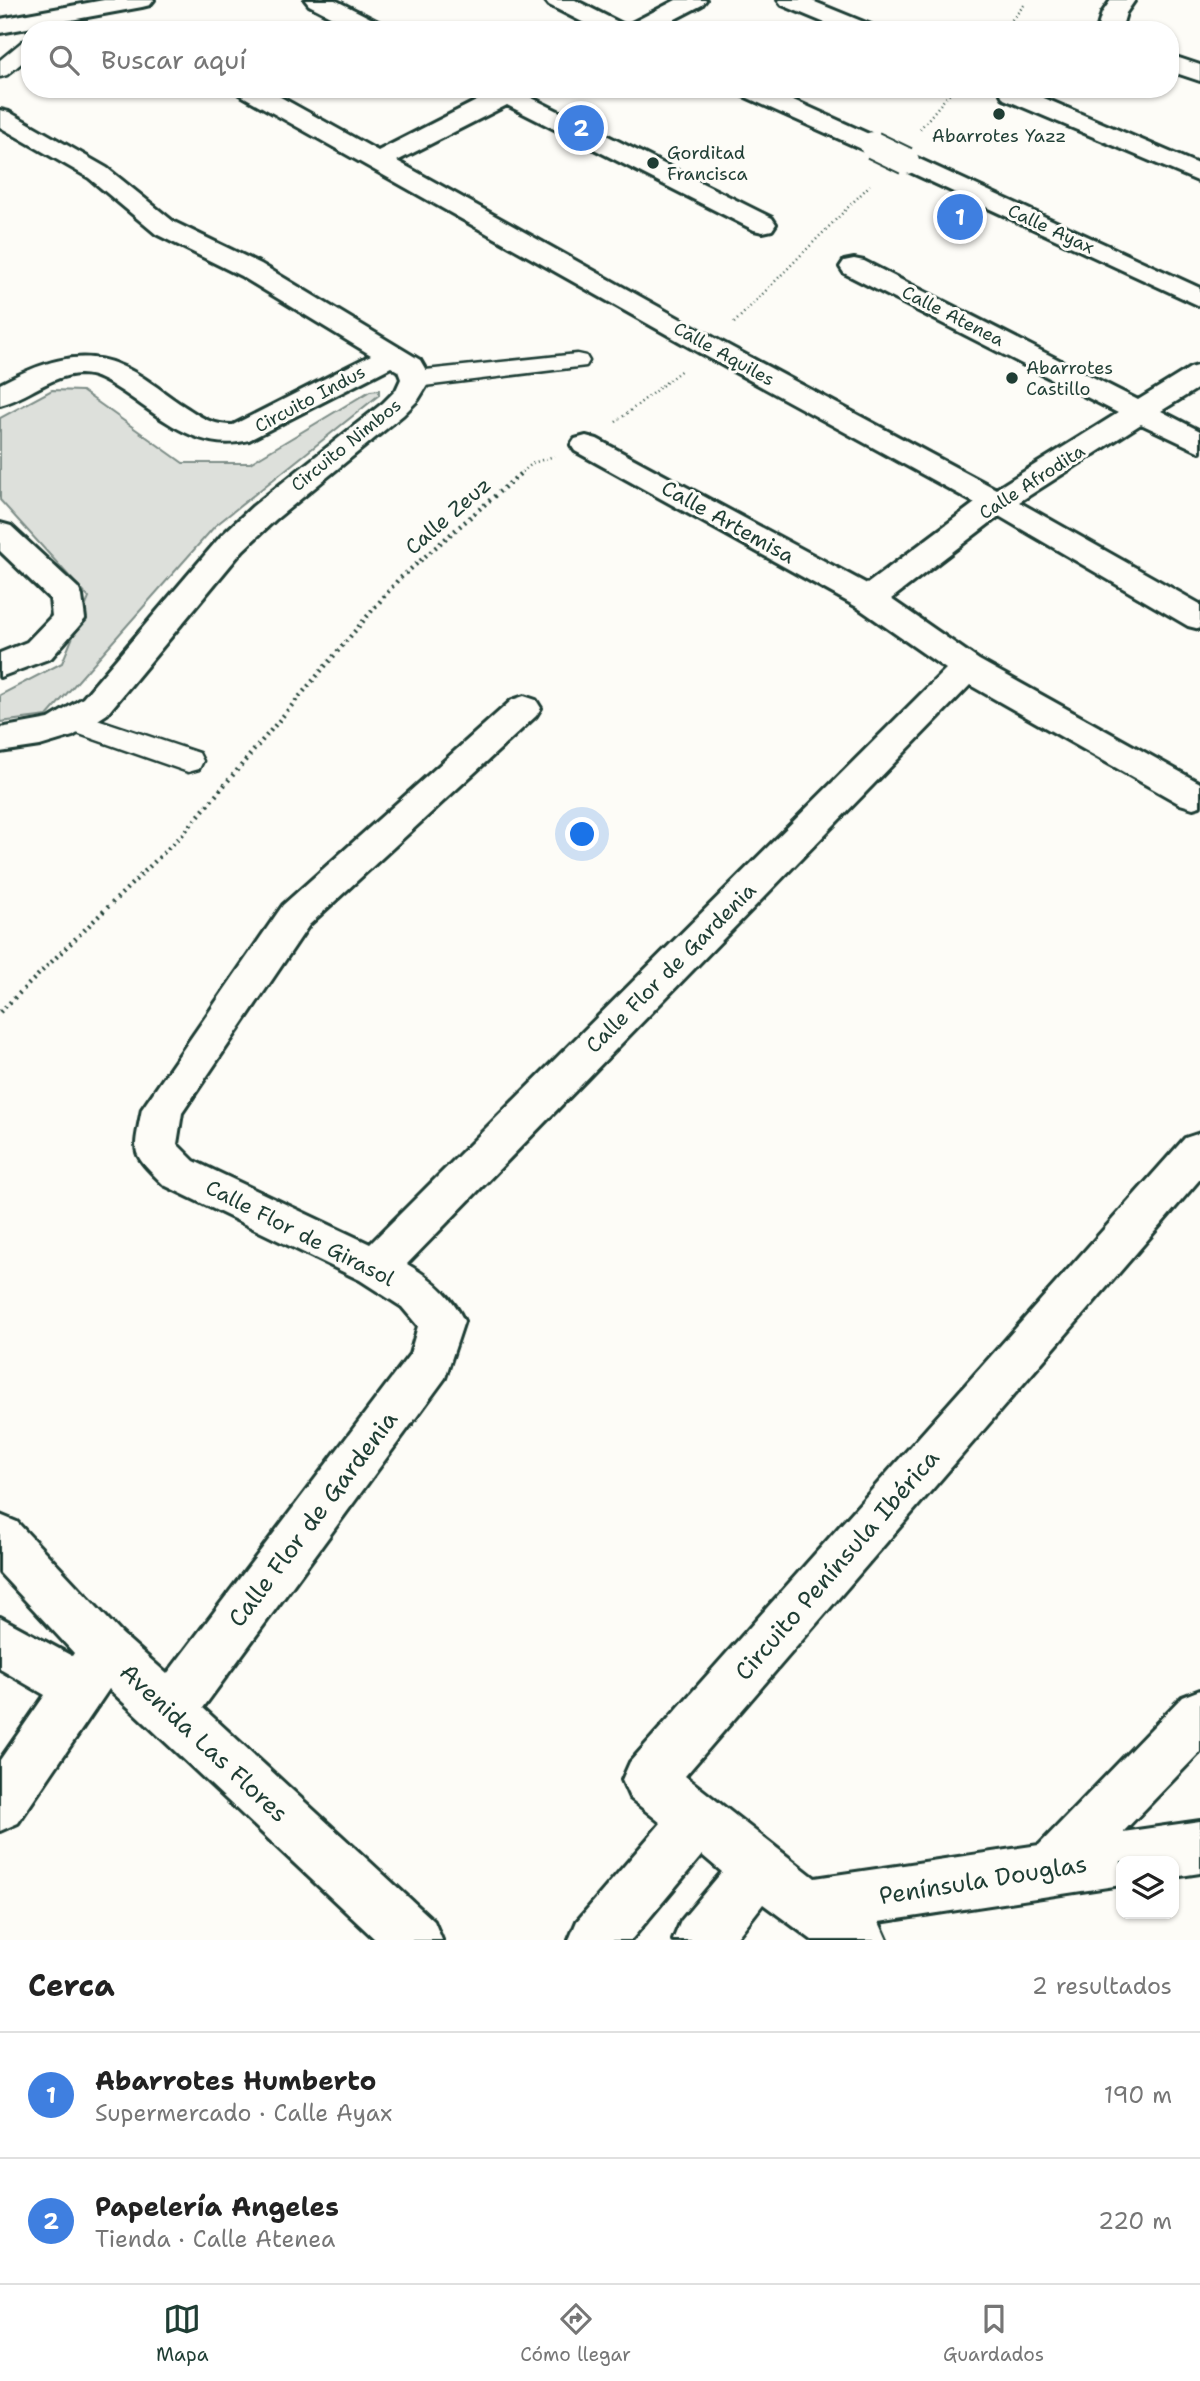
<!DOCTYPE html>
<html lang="es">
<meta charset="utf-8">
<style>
body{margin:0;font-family:"Shantell Sans",sans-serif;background:#f2f2f2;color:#222}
.controls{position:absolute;right:21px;bottom:21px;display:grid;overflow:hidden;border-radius:14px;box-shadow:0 2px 5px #0004}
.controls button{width:63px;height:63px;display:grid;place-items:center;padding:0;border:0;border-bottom:2px solid #e0e0e0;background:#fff;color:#222;font:35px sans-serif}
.you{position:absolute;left:583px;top:835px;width:24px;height:24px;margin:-18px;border:5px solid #fff;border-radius:50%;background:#1a73e8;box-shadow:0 0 0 10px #1a73e833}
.badge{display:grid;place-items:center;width:46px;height:46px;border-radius:50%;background:#1f3d34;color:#fff;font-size:23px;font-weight:700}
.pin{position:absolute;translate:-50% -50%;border:4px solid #fff;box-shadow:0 2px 7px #0006}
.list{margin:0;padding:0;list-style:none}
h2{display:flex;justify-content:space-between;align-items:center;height:91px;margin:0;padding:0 28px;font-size:30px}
h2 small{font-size:23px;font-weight:400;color:#767676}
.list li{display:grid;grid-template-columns:46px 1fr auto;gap:21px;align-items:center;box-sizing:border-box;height:126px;padding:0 28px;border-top:2px solid #e0e0e0}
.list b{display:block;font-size:26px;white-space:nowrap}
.list p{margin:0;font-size:23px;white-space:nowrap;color:#767676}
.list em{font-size:23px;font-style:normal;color:#767676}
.icon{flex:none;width:38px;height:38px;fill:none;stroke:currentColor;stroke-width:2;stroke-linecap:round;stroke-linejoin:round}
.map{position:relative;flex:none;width:1200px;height:1940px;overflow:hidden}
.search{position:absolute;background:#fff;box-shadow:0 2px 5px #0004;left:21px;right:21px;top:21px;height:77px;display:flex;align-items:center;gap:18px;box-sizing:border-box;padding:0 24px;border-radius:28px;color:#767676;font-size:26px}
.sheet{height:343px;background:#fff}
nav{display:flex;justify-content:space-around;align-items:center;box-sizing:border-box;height:98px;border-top:2px solid #e0e0e0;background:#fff;font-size:19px;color:#767676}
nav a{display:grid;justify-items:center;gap:4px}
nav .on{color:#1f3d34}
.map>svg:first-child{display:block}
</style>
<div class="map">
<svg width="1200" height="1940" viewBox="0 0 1200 1940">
<rect width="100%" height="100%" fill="#fdfcf7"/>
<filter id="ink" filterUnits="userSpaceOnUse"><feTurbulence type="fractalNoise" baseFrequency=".0143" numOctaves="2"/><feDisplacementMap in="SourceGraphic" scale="14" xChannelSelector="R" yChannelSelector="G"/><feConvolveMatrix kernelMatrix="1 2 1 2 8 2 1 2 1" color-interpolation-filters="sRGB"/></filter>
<g filter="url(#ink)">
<path fill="#dde0db" stroke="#7e8e88" stroke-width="2" d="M52,390L82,391L183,463H250L370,391L379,390V395L215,526L47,716L0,722V695L62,663L89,598L0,500V418Z"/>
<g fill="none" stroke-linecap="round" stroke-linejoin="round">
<g stroke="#1f3d34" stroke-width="5">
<g id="pedestrian">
<path d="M30,39V56L7,75L0,77V60L23,41Z"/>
<path d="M577,354L586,356L589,361L586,366L416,387L407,384L403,379L407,374L416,371Z"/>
<path d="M76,712L199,753L203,761L199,769L188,772L65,729L61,722L65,715Z"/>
</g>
</g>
<g stroke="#1f3d34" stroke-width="6">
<g id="minor">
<path d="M104,0H154L150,5L142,7L0,33V19Z"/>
<path d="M305,0H335L384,25L388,30H357L309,5Z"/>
<path d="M545,0H575L626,26L676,0H706L702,5L654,30H598L549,5Z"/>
<path d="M778,0H810L871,25L875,30H842L782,5Z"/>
<path d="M1111,0H1135L1126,13L1121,30H1097L1102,13Z"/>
<path d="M1170,55L1200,65V81L1170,71Z"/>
<path d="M236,89H266L378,151L488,95L482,89H531L526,95L772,218L776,224L772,230L763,232L754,230L507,105L397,161L720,341L996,489L1118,413L844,273L840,267L844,261L854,259L864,261L1138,400L1190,368L1200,365V387L1161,411L1200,431V452L1141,424L1019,502L1200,604V629L1188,626L999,516L891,599L979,660L1200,783V806L1193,808L1180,804L970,685L407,1264C431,1278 452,1295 464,1321L445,1378L203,1708L434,1921L442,1940H376L109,1689L18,1823L0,1831V1760L45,1695L0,1669V1617L72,1656L74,1653L0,1573V1515L17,1522L122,1634L167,1674L410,1354L418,1326L402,1307L360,1280L164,1185C130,1151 133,1156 142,1109L283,905L512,700L524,696L536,700L541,708L536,716L309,925L182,1113L177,1144L194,1161L370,1244L946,669L857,607L575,451L571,445L575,439L586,436L597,439L867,584L975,503L700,353L239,94Z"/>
<path d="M736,89H769L882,140L886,145L882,150L873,153L864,150L739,94Z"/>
<path d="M1004,89H1023L1200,165V182L1004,99L1001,94Z"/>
<path d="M0,110L9,112L107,168L174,222L261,264L420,360L431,379L418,400L403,415L275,520L243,550L107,714L73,736L40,746L0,752V728L49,719L83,698L221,536L253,506L383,403L396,390L401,379L398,371L391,367L249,440C199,453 162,418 123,392C109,383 97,374 80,374C50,375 28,398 0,405V384C37,365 78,347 119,365C140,373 160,390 179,403C199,415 208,425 233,425L371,355L241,276L156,234L89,178L0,127Z"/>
<path d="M906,153L1200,288V306L897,166L893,161L897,156Z"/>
<path d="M0,523L11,526L78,588L82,596L85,619L51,658L0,677V653L27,642L52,616L50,599L0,551Z"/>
<path d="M1200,1133V1179L685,1776L815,1878L1039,1845L1182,1697L1200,1690V1752L1123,1832L1200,1821V1873L1174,1877V1861H1121V1885L879,1922L887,1940H812L763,1904L735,1940H673L681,1921L722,1872L702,1855L631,1940H569L577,1921L661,1823L630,1798L622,1780L630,1762L1185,1138Z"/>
</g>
</g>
<g stroke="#1f3d34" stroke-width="2.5" stroke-dasharray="1 3.5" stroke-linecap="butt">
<path d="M1003,30L1026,3"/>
<path d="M920,129L953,89"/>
<path d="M734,323L870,185"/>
<path d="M616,422L683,369"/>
<path d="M519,475L533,463L554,456"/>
</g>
<path stroke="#1f3d34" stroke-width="4.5" stroke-dasharray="2 4.5" stroke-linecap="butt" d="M0,1012L183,834L398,580L521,473"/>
<use href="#pedestrian" fill="#fdfcf7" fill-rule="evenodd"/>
<use href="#minor" fill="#fdfcf7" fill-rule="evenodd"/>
<g stroke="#1f3d34" stroke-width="30" stroke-linecap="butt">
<path id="minor-bridge" d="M873,145L906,161"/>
</g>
<use href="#minor-bridge" stroke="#fdfcf7" stroke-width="26"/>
</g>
</g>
<g fill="#1f3d34" stroke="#fdfcf7" stroke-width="2.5">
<circle cx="999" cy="114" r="7"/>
<circle cx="653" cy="163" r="7"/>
<circle cx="1012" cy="378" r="7"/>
</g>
<g text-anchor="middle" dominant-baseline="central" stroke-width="6" stroke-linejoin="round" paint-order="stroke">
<g font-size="18" fill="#1f3d34" stroke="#fdfcf7" text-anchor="start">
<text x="999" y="136" text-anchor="middle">Abarrotes Yazz</text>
<text x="667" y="153">Gorditad<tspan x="667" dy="21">Francisca</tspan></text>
<text x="1026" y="368">Abarrotes<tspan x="1026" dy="21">Castillo</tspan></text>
</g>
<g font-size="18" fill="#1f3d34" stroke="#fdfcf7">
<text transform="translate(1051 229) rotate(25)">Calle Ayax</text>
<text transform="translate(953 316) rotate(27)">Calle Atenea</text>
<text transform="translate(724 354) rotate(29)">Calle Aquiles</text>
<text transform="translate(310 399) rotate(-28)">Circuito Indus</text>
<text transform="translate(346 445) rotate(-39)">Circuito Nimbos</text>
<text transform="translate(1032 482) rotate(-33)">Calle Afrodita</text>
</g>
<g font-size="21" fill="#1f3d34" stroke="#fdfcf7">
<text transform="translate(448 516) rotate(-41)">Calle Zeuz</text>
<text transform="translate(728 522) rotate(29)">Calle Artemisa</text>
<text transform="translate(671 968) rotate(-45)">Calle Flor de Gardenia</text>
<text transform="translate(300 1233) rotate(27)">Calle Flor de Girasol</text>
</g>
<g font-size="24" fill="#1f3d34" stroke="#fdfcf7">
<text transform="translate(313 1519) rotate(-53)">Calle Flor de Gardenia</text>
<text transform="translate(837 1565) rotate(-49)">Circuito Península Ibérica</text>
<text transform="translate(204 1743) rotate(43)">Avenida Las Flores</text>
<text transform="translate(983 1880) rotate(-9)">Península Douglas</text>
</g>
</g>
</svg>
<div class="controls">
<button><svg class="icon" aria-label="layers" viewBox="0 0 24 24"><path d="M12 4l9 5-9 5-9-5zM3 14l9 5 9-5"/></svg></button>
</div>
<div class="you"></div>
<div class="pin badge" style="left:960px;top:217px;background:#3f7fe0">1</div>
<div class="pin badge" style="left:581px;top:128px;background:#3f7fe0">2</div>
<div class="search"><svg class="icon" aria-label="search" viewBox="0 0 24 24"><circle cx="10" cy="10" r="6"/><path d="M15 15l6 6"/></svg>Buscar aquí</div>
</div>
<section class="sheet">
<h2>Cerca<small>2 resultados</small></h2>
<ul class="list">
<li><span class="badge" style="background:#3f7fe0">1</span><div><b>Abarrotes Humberto</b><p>Supermercado · Calle Ayax</p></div><em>190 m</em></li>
<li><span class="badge" style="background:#3f7fe0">2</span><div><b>Papelería Angeles</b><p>Tienda · Calle Atenea</p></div><em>220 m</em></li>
</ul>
</section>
<nav>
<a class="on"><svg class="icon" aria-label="map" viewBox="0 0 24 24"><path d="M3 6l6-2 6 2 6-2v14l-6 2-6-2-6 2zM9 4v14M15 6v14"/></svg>Mapa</a>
<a><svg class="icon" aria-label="directions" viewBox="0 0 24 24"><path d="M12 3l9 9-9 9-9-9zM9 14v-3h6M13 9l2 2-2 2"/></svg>Cómo llegar</a>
<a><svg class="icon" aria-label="saved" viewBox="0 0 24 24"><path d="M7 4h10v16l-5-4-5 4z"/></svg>Guardados</a>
</nav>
